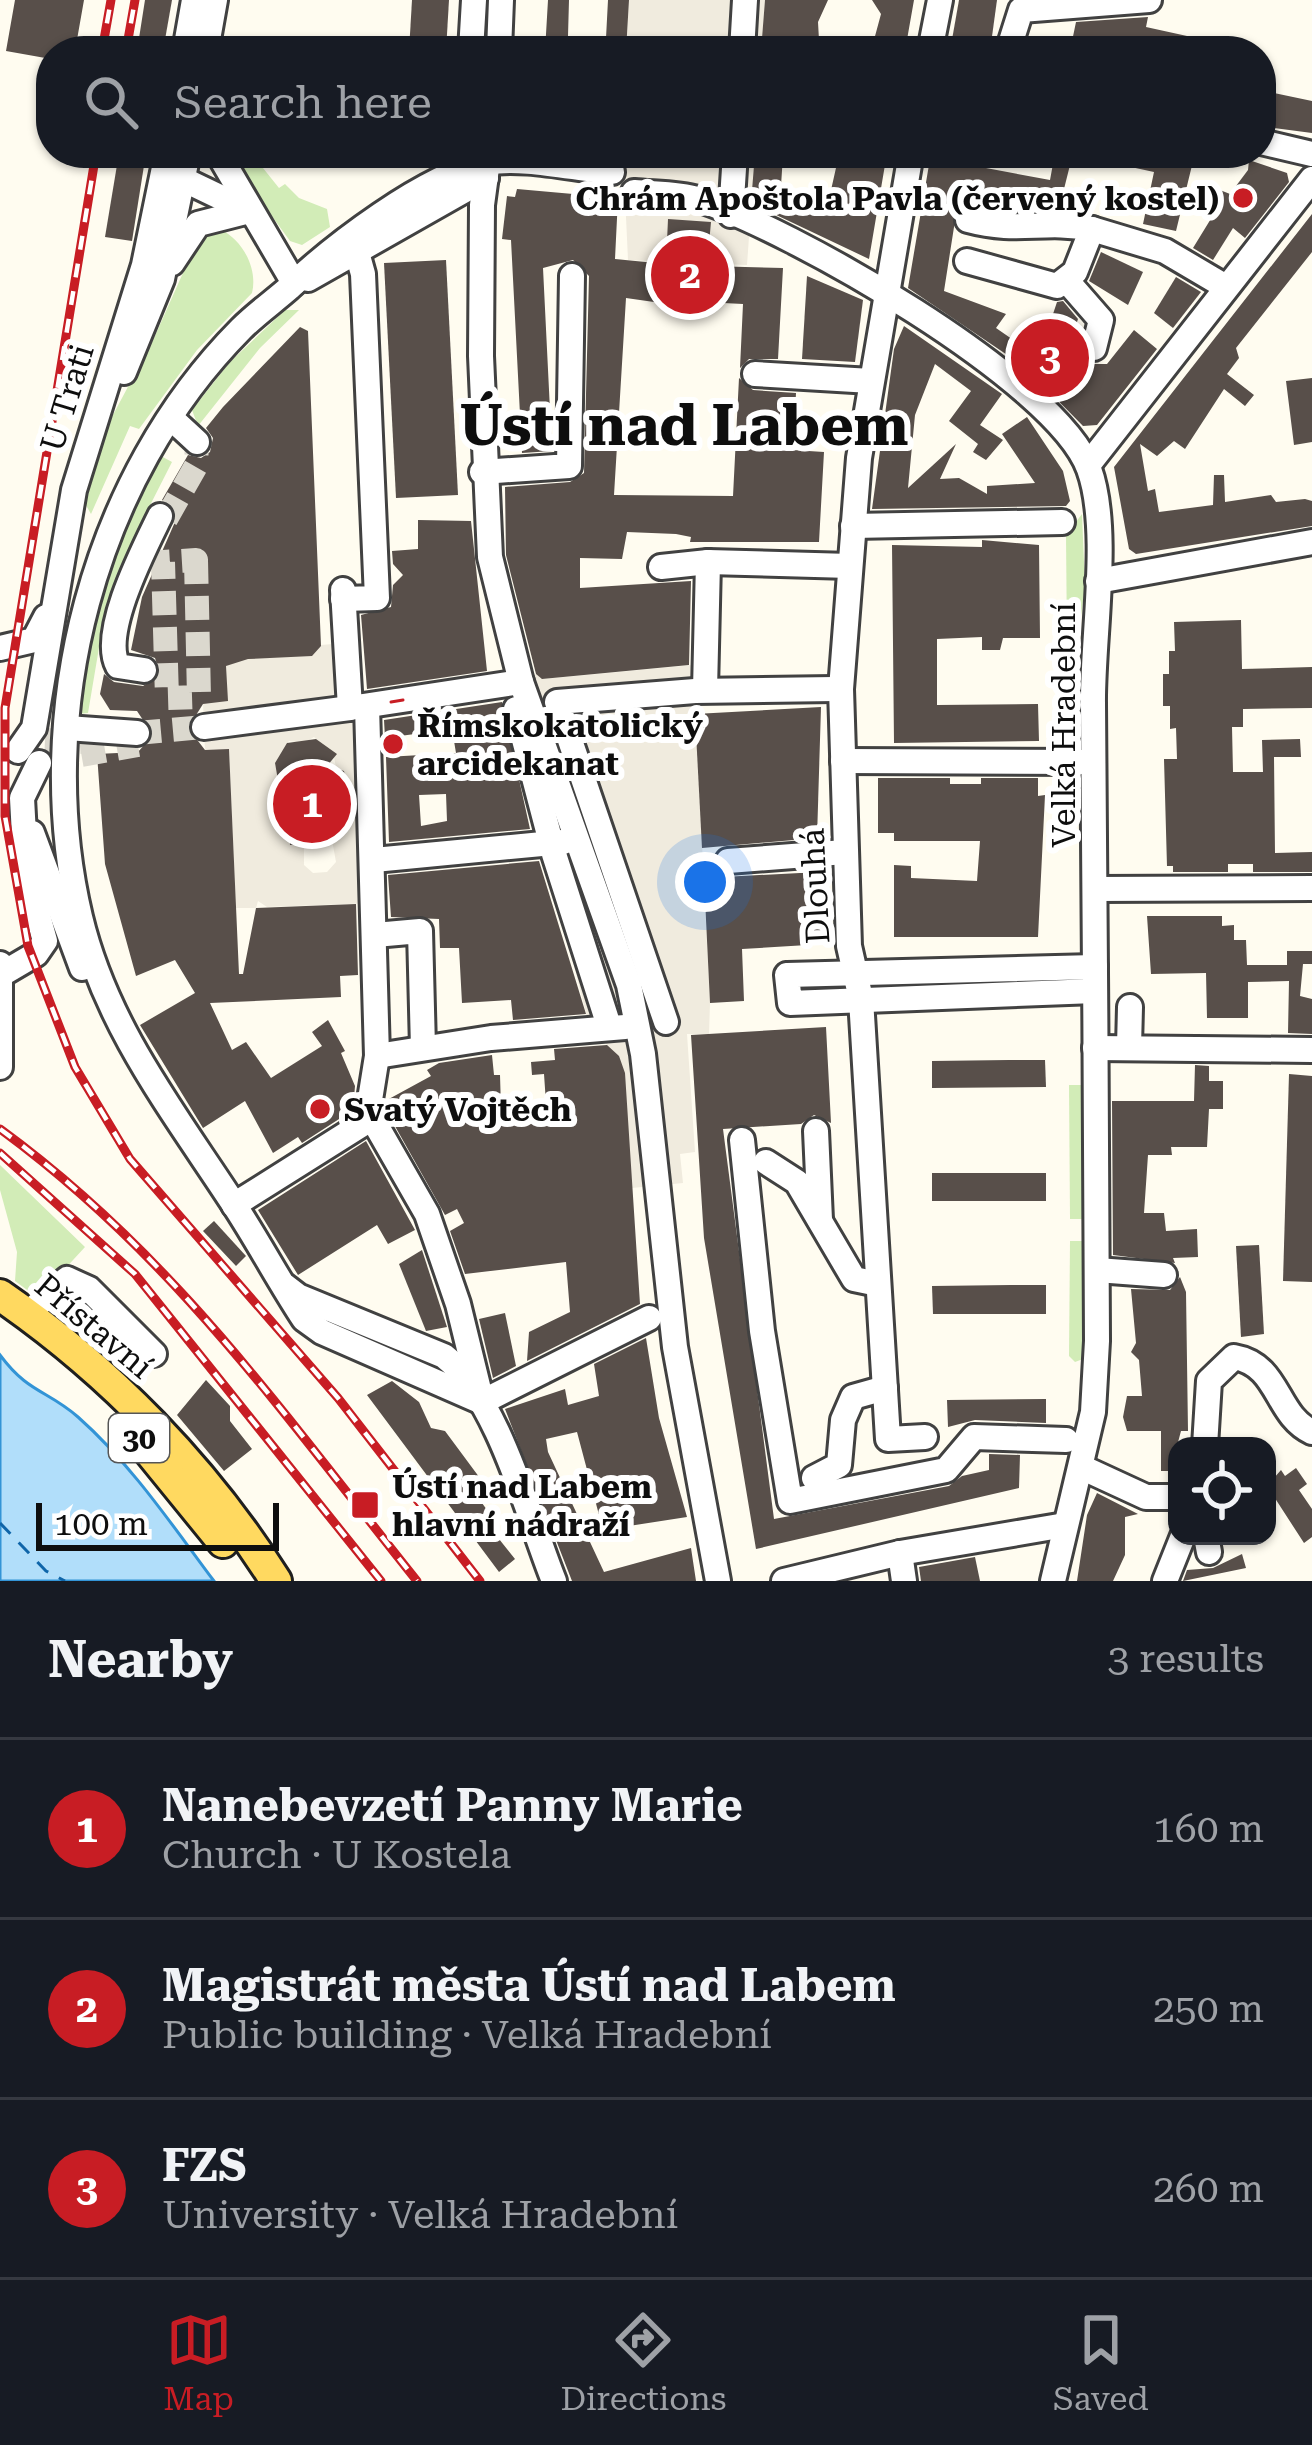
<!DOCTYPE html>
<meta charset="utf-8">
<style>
body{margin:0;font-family:"Roboto Serif",serif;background:#20242c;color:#f1f3f6}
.controls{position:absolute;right:36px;bottom:36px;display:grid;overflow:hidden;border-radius:24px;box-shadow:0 3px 9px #0004}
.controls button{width:108px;height:108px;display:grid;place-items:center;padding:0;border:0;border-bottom:3px solid #363941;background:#171b24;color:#f1f3f6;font:60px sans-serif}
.scale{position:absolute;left:36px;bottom:30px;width:243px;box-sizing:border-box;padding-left:12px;border:6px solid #0e0e0e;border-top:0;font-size:33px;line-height:42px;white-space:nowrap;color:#0e0e0e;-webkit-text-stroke:9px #fff;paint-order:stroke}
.you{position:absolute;left:705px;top:882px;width:42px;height:42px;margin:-30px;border:9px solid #fff;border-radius:50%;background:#1a73e8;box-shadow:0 0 0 18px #1a73e833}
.badge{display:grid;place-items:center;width:78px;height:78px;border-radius:50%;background:#c81d24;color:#fff;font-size:39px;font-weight:700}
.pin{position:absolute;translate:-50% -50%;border:6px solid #fff;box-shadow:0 3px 12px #0006}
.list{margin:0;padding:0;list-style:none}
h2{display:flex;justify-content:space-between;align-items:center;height:156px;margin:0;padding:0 48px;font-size:51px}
h2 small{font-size:39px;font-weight:400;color:#9ea1a6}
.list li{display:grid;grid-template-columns:78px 1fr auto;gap:36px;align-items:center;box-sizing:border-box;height:180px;padding:0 48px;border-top:3px solid #363941}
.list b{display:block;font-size:45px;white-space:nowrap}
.list p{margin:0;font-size:39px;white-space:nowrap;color:#9ea1a6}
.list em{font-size:39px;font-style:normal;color:#9ea1a6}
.icon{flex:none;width:66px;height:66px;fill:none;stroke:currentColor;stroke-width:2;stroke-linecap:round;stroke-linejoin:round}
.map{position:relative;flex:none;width:1312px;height:1581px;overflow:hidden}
.search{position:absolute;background:#171b24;box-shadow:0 3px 9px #0004;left:36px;right:36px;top:36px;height:132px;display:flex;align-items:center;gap:30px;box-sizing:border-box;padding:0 42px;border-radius:48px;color:#9ea1a6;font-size:45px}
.sheet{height:696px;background:#171b24}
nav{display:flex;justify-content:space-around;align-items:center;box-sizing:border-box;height:168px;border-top:3px solid #363941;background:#171b24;font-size:33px;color:#9ea1a6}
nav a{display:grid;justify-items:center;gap:6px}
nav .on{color:#c81d24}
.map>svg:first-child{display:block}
</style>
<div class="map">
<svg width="1312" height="1581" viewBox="0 0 1312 1581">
<rect width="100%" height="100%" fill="#fffcf0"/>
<g fill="#d2ecb7">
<path d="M226,153H251L279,188L285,184L299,198L327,209L330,227L302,245L290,241Z"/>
<path d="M220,229C243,240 258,269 252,293L197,350L139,429L130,426L91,514L83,500L90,458L154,338L199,237Z"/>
<path d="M285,310H299L260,348L198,426L192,410L229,363Z"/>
<path d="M161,456L172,462L138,529L103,624L88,713L78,714C92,621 114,538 161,456Z"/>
<path d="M1082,514L1085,587L1077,644L1067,645L1066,535Z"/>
<path d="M1082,1085L1083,1219H1070L1069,1085Z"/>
<path d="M0,1165L85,1247L38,1298L15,1281L17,1252L0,1190Z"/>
<path d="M1070,1241H1083V1359L1075,1362L1069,1356Z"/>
</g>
<g fill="#f0ebde" fill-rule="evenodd">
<path d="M629,0H765L761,51H626Z"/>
<path d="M623,153H755L747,265L628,260Z"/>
<path d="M345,643L348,686L367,706L375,903L267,907L258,901L256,908H236L229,750L205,751L203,703L226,662L232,664L242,656H309L321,645ZM314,737L334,757L345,814L330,829L336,862L327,872L313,873L304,865V843L289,844L275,763L289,741L304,743Z"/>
<path d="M693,665L710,1003L709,1034H687L695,1152L680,1154L683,1183L632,1188L622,1066L587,1017L506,695L536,674L543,679Z"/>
</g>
<path fill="#b1defa" stroke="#3394d6" stroke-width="3" d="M0,1355C28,1393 47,1390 78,1417C131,1464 172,1525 214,1581H0Z"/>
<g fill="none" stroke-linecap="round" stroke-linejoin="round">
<path stroke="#0f65a9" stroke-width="3" stroke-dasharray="15 12" stroke-linecap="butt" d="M0,1523L46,1571L65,1581"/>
</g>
<g fill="#584f4a" fill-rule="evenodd">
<path d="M15,0H84L75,51H51V59L6,51Z"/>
<path d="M145,0H172L163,51H137Z"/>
<path d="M412,0H449L446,51H409Z"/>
<path d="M548,0H569L568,36L606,38L608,0H629L626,51H545Z"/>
<path d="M765,0H828L818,22L819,40L802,38L801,51H761Z"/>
<path d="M872,0H914L905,51H871L881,14Z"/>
<path d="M959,0H997L990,51H950Z"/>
<path d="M1148,17L1146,27L1228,45L1227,51H1070L1076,22Z"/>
<path d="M1274,93L1312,101V133L1274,128Z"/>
<path d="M119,153H146L132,241L105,237Z"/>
<path d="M755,153L783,155L781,186L829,199L838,159L856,162L858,153H887L869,259L751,203Z"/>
<path d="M931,153H972L970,165L1050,180L1055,153H1073L1059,209L972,196L970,204L957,208L944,291L1006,314L996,328L1019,344L1030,331L1043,344L1057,302L1063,301L1078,319L1073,334L1079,339V354L1089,364H1107L1134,330L1157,349L1097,425L1083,426L1025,367L908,288Z"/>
<path d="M1119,153H1195L1176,231L1143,224L1154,172L1117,164Z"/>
<path d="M1249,160L1287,173L1289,182L1245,238L1233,228L1213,260L1193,248L1212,217L1205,210L1220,190L1230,194L1248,170Z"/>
<path d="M517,189L618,198L615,259L666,264L668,219L711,222L707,266L783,268L778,359H749L740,368L743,304L704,302L703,309L626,298L614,495L733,496L739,378L753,390L796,393L793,450L824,452L819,542H690L691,537L676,534L627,532L622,559L580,558V588L691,581L689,665L542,679L536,674L506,555L505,487L570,482L584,473L589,276L573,260L543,268L552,451L522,453L511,240L502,239L507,196L515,197Z"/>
<path d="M1312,214V252L1236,348L1239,358L1227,374L1254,395L1245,406L1224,389L1185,449L1174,441L1157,456L1140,444L1148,491L1155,489L1159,512L1213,505L1214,475H1224L1225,502L1271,495L1276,502L1305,499L1312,501V526L1136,554L1129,549L1114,467Z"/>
<path d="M1101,252L1143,272L1128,305L1089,281Z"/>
<path d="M446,260L458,495L396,498L384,263Z"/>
<path d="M807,276L863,300L855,362L802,359Z"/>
<path d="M1176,277L1201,292L1173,328L1154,313Z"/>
<path d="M904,326L1002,394L980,425L1003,440L986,460L973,452L978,444L949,421L971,391L935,364L915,415L908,488L956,444L940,479L959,478L987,494V486L1035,483L1002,434L1027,417L1063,471L1070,501L1066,506L872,509L894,349Z"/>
<path d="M300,327L308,331L321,646L312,656L248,659L226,666L228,701L203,704L188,728L205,750L229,749L239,974H243L256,908L356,904L358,975L340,976L341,997L210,1003L232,1050L246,1042L271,1078L322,1046L312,1032L328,1020L345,1051L341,1053L355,1086L353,1110L302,1143L298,1137L273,1153L245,1101L203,1128L140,1025L195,993L175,960L136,976L105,864L97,754L138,752L153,735L137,711L110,710L100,694L104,674L114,682L143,686L160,674L155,658L131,650L142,597L175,522L174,508L162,500L188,455L201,458L210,452L213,438L206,428L223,407Z"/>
<path d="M1312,378V442L1294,445L1286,381Z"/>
<path d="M418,520L471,521L487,671L367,689L361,615L391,607L393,585L403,575L393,564L392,551L418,549Z"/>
<path d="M982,540L1039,545L1040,638H1003L1000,650H982V637L937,639V705L1038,704L1039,741L894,743L892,545L982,547Z"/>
<path d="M1241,620L1242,669L1312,667V708L1243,709V727H1232L1233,772H1263L1262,740L1300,739L1301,757H1274L1275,853L1312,852V872H1253V864H1228V872H1173V866H1167L1164,759H1177L1176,728L1170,729V706H1163V674H1169V651H1175L1174,622Z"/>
<path d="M502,702L530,829L389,842L386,757L456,753L452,729L385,738L384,720ZM446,794L447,821L421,826L419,795Z"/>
<path d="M821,707L817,838L702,848L695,714Z"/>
<path d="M316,739L337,754L327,766L344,771L346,782L333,790L345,814L334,828L335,839L290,845L287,798L280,792L275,763L287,743Z"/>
<path d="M878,778H950V784H981V778H1038V796L1045,795L1038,937H894V865L911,866V878L977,881L980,841H894V833H878Z"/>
<path d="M539,861L586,1014L513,1020L511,1000L462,1003L459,948H440L439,919L391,917L388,875Z"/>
<path d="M819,872L824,944L742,949L744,1001L710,1003L704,878Z"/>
<path d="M1147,916H1222V926L1234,925V940H1246L1247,965H1287V951H1312V964H1303L1300,996L1312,999V1034L1288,1033L1289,981L1248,982V1018H1207L1206,973L1151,974Z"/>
<path d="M826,1027L831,1123L814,1115L801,1124L723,1129L774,1519L949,1486L962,1476L989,1470V1454L1020,1455L1019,1488L756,1549L704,1238L691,1035Z"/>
<path d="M607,1045L619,1056L625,1073L640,1304L527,1361L529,1332L570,1312L566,1262L465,1274L450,1231L464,1223L457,1209L445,1215L387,1112V1100L431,1076L427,1070L439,1063L492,1055L494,1075H500L501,1108L546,1103L544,1074L532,1075L531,1062L555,1060L554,1049Z"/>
<path d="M1009,1060H1045L1046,1087L932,1088V1061Z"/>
<path d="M1195,1065L1209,1066V1081H1223V1109H1209L1207,1147H1171L1172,1155H1148L1144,1213H1164L1166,1231L1197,1229L1198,1257L1173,1258L1175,1263L1113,1255L1112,1101H1194Z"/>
<path d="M1289,1074L1312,1076V1282L1283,1281Z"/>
<path d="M366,1141L415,1230L388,1244L377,1225L298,1275L258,1210Z"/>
<rect x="932" y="1173" width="114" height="28"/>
<path d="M214,1221L246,1256L236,1266L203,1231Z"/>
<path d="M1259,1245L1264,1334L1241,1337L1236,1246Z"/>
<path d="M422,1250L447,1327L426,1331L399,1264Z"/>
<path d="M1180,1277L1186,1292L1188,1431H1181L1177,1446V1471H1161V1431H1127L1123,1417L1127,1396H1142L1139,1360L1131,1352L1136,1343L1131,1289L1170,1290Z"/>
<path d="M1011,1285H1046V1314H933L932,1286Z"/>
<path d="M505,1313L516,1366L493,1378L479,1319Z"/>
<path d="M646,1338L659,1418L687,1517L603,1530L577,1432L546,1439L548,1452L604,1572L691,1548L696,1581H572L505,1409L565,1389L568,1405L599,1396L594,1364Z"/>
<path d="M206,1380L230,1406V1421L252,1449L224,1471L177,1415Z"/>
<path d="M392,1381L419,1402L431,1428L445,1431L488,1489L477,1496L497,1524L491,1529L515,1559L499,1572L367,1395Z"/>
<path d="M1046,1399V1423L975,1420L948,1427L947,1400Z"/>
<path d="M1296,1468L1307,1484L1299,1490L1312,1509V1537L1304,1543L1267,1486L1281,1470L1285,1476Z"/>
<path d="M1097,1493L1138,1514L1125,1517V1555L1113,1581H1077L1087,1515Z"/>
<path d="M1242,1554L1246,1568L1183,1581L1187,1570L1213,1568Z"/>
<path d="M975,1557L980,1581H921L919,1567Z"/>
</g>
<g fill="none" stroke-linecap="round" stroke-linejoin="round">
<g stroke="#dbd8ce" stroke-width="24" stroke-dasharray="24 12" stroke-linecap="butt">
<path d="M166,519L196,466L197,442"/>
<path d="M196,560L199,697L167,698L163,562Z"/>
<path d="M137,733L204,727"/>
<path d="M45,740L86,742"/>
<path d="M46,761L138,745"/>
</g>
<g stroke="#414141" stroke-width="30">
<g id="minor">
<path d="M185,51L194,0"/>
<path d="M206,51L215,0"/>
<path d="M471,51L474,0"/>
<path d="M499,51L501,0"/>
<path d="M742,51L745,0"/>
<path d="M930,51L940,0"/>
<path d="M1008,51L1021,10L1149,0"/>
<path d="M1261,142L1312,154"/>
<path d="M218,153L294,283"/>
<path d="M489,153L482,205L481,356L490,557L521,682L629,985L643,1054L675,1347L718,1581"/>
<path d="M911,153L859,458L841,689L849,946L861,999L888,1439L925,1437"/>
<path d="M172,174L249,211"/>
<path d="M634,192C654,194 678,193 697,199C787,227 1057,380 1089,469C1111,529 1092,639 1093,704C1094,916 1097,1129 1097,1341L1093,1412L1053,1581"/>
<path d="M731,215L735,153"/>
<path d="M968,220C1020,234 1042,219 1092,229"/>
<path d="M967,261L1057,286L1075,272L1092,229L1165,251L1226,287"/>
<path d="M172,263L198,224L249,211"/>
<path d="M308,279L486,178"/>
<path d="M1067,281L1101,320L1094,348"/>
<path d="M124,372L162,279L188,153"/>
<path d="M755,374L871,381"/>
<path d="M171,418L197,442"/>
<path d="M1088,465L1312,179"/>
<path d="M482,472L569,466L572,276"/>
<path d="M853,526L1062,522"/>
<path d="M661,567L708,562L850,566"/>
<path d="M1098,581L1312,542"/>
<path d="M343,590L350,708L521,682"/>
<path d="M343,599L377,598L363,274L358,256"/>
<path d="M0,648L34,640L46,617"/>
<path d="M144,670L118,666C100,633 144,549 160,516"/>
<path d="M705,690L708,562"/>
<path d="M367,706L377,1056L369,1106L372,1118L427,1214L458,1304L482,1402"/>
<path d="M516,709L554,854L608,1023"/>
<path d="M204,727L350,708"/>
<path d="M67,728L137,733"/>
<path d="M18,751L34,728L74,490L144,265L167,153"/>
<path d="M843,761L1093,762"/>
<path d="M32,833L82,968"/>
<path d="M374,860L563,842"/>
<path d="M728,861L845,852"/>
<path d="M1095,889L1312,888"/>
<path d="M375,935L420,931L423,1048"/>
<path d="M0,964V1067"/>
<path d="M2,974L36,954L45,941L26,872L22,798L39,763"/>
<path d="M1095,991L790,1003L787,975L1095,967"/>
<path d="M666,1022L557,702L695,691L835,689"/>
<path d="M1129,1047L1130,1007"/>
<path d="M1095,1048L1312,1050"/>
<path d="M377,1056L491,1038L625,1027"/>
<path d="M816,1131L820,1220"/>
<path d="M742,1140L762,1331L790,1501L946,1470L974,1437L1066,1440"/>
<path d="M766,1162L797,1182L854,1279L878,1284"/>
<path d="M234,1205L372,1118"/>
<path d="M1097,1270L1164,1275"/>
<path d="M285,1286L298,1296L444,1356C498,1398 528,1516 554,1581"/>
<path d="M27,1314L67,1279L89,1289L154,1354"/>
<path d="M482,1402L322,1332L304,1319C279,1281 258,1241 233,1203C173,1111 106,1026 80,917C32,714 93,478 241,329C256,314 273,302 289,288C332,247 425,175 486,163C523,156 574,169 612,172"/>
<path d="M482,1402L649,1318"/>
<path d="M1205,1446L1209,1381L1234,1357C1280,1365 1275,1415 1312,1432"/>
<path d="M1081,1467L1146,1497H1177"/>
<path d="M814,1478L839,1465L843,1420L853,1397L885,1388"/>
<path d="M1206,1536L1209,1552"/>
<path d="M900,1553L904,1581"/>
<path d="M784,1581L900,1553L1065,1525"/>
<path d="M1165,1581L1183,1536"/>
</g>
</g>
<g stroke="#1f1f1f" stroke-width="36">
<g id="major">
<path d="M0,1295C109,1370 205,1469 276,1581"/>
<path d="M140,1440L223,1542"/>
</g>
</g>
<use href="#minor" stroke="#fff" stroke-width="24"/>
<use href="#major" stroke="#ffd960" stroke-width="30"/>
<path stroke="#c81d24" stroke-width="3" d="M391,702L403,700"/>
<g stroke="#c81d24" stroke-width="9">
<g id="rail">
<path d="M102,51L111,0"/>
<path d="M126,51L135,0"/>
<path d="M96,153L5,708V816L28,946L75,1067L130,1159L338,1398L480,1581"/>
<path d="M0,1129C174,1256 284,1415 417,1581"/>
<path d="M0,1153L135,1274L381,1581"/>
</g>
</g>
<use href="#rail" stroke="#fff" stroke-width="4.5" stroke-dasharray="14" stroke-linecap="butt"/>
</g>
<g fill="#c81d24" stroke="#fff" stroke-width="4.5">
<circle cx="1243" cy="198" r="12"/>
<circle cx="393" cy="744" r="12"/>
<circle cx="320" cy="1109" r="12"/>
<rect x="350" y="1490" width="30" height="30" rx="6"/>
</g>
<g text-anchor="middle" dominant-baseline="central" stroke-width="12" stroke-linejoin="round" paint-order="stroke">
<rect fill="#fff" stroke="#565656" stroke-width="3" x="109" y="1414" width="60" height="48" rx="9"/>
<g font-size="30" font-weight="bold" fill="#0e0e0e">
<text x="139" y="1438">30</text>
</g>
<g font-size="33" font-weight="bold" fill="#0e0e0e" stroke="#fff" text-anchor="start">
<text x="1219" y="198" text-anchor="end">Chrám Apoštola Pavla (červený kostel)</text>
<text x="417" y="725">Římskokatolický<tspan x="417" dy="38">arcidekanat</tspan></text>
<text x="344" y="1109">Svatý Vojtěch</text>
<text x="392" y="1486">Ústí nad Labem<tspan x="392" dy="38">hlavní nádraží</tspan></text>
</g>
<g font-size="33" fill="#0e0e0e" stroke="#fff">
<text transform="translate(67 398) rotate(-73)">U Trati</text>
<text transform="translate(1063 725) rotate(-90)">Velká Hradební</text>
<text transform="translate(815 886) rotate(-93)">Dlouhá</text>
<text transform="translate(94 1326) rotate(40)">Přístavní</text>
</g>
<g font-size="57" font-weight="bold" fill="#0e0e0e" stroke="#fff">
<text x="684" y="425">Ústí nad Labem</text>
</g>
</g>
</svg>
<div class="controls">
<button><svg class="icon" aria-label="locate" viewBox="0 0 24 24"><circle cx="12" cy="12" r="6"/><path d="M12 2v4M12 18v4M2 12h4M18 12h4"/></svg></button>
</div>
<div class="scale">100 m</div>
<div class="you"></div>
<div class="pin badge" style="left:312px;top:804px">1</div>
<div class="pin badge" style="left:690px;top:275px">2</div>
<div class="pin badge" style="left:1050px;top:358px">3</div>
<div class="search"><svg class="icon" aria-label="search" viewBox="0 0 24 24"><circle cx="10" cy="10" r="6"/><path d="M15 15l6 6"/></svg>Search here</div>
</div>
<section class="sheet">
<h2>Nearby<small>3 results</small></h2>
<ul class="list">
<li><span class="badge">1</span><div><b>Nanebevzetí Panny Marie</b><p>Church · U Kostela</p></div><em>160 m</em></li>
<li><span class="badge">2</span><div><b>Magistrát města Ústí nad Labem</b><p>Public building · Velká Hradební</p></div><em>250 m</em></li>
<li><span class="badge">3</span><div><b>FZS</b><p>University · Velká Hradební</p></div><em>260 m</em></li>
</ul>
</section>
<nav>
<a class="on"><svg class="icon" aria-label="map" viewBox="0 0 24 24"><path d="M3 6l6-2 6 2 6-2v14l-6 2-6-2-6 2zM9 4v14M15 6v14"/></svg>Map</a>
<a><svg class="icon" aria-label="directions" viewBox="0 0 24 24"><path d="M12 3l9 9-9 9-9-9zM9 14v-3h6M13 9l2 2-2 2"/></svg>Directions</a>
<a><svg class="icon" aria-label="saved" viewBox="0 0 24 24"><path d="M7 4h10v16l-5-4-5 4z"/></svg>Saved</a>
</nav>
